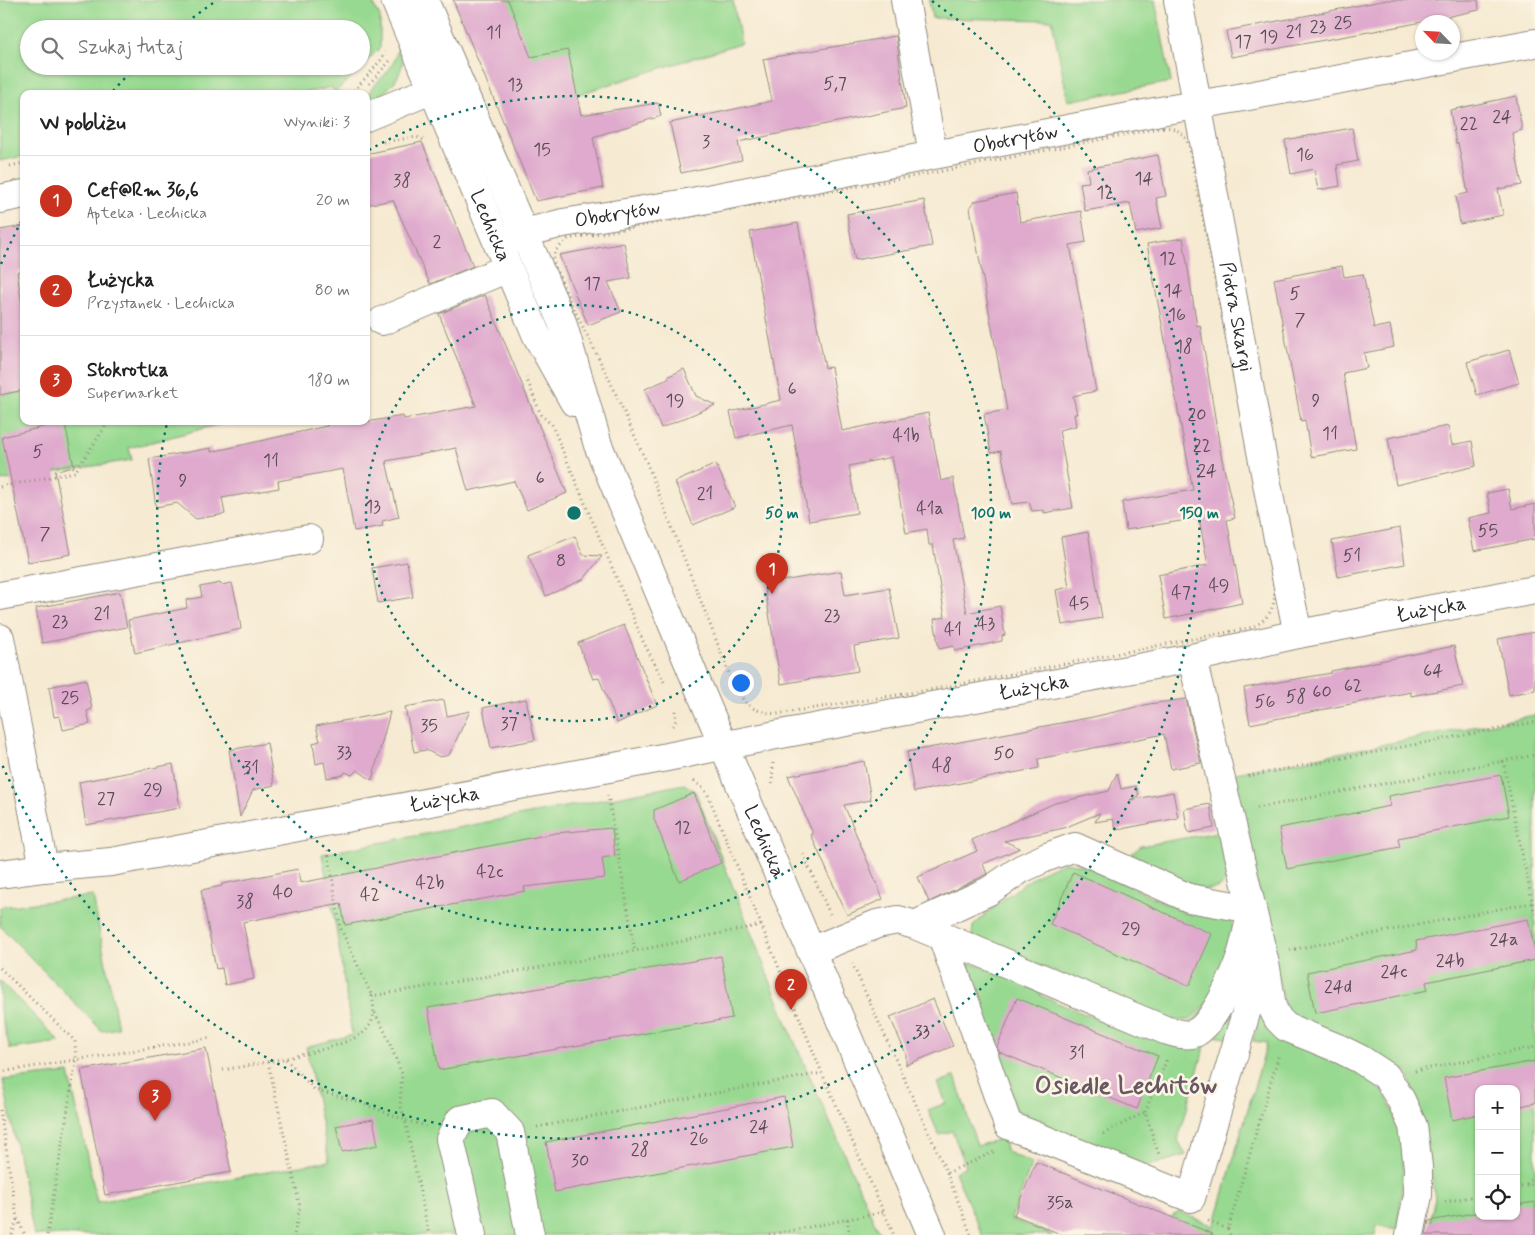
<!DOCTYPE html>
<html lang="pl">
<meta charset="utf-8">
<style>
body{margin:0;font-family:Mynerve,sans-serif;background:#f2f2f2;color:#222}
.controls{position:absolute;right:15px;bottom:15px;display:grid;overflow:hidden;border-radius:10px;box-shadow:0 1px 4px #0004}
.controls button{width:45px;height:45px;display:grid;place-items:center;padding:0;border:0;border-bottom:1px solid #e0e0e0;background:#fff;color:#222;font:25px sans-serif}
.compass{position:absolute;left:1415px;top:15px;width:45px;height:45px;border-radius:50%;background:#fff;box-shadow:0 1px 4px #0004;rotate:295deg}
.you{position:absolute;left:740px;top:682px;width:18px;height:18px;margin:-12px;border:4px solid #fff;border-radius:50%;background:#1a73e8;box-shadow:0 0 0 8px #1a73e833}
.badge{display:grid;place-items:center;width:32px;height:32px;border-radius:50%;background:#c8321e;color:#fff;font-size:16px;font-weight:700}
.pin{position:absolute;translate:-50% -41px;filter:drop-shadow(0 1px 2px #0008)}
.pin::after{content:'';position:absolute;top:26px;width:18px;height:15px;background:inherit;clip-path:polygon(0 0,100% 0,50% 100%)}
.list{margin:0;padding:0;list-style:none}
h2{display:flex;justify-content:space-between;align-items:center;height:65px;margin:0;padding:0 20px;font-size:21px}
h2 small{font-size:16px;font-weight:400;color:#767676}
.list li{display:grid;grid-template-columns:32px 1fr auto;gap:15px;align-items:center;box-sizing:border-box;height:90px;padding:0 20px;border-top:1px solid #e0e0e0}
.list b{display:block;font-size:19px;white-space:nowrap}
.list p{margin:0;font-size:16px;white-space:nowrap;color:#767676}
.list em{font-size:16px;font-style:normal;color:#767676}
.icon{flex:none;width:28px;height:28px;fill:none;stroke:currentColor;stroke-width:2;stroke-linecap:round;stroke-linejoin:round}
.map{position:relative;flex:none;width:1535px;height:1235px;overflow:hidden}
.search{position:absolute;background:#fff;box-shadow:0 1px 4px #0004;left:20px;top:20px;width:350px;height:55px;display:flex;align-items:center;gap:12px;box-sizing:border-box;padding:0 18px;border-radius:28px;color:#767676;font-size:19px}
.panel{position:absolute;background:#fff;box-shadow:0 1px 4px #0004;left:20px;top:90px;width:350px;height:335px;border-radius:10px}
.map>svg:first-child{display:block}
</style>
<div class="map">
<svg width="1535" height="1235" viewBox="0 0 1535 1235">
<rect width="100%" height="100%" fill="#fcf5e5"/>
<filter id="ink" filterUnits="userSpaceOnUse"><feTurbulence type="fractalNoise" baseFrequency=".02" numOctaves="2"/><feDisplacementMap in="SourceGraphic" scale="10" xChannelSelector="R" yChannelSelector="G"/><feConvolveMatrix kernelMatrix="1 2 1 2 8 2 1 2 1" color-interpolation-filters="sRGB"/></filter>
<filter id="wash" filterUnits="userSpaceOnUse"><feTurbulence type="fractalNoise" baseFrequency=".0096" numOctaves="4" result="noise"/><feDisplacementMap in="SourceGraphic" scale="20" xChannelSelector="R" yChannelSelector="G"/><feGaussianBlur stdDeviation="1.12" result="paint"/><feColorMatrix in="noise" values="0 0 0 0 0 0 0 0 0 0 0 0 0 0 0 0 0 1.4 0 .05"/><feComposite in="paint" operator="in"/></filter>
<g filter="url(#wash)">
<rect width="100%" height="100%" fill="#f6ead2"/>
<g fill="#97d990" stroke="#61825e" fill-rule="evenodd">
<path d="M0,0H371L380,17V48L335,93L331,87L302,94H24V156L0,161ZM29,29H361V66H29Z"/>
<path d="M505,0H733L741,43L576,95L541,87Z"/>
<path d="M929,0H1155L1171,82L1068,101L1052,20L932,18Z"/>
<path d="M399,38C410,64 397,89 370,100V91L372,87C390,70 397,64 399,38Z"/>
<path d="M24,392V421H232L129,448L132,460L0,481V395Z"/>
<path d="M1535,715V1235H1427L1435,1198L1425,1137L1416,1100L1407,1071L1379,1058L1328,1040L1286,1010L1231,774ZM1479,1089H1516V1216H1479Z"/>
<path d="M684,784L695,791L792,1036L880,1235H34L3,1080L69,1073L97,1202L329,1161L306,1047L352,1035L336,928L322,854Z"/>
<path d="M1223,831C1228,855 1240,893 1202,889L1132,859L1131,854L1141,846Z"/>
<path d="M1065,862L1086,866L1191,915L1200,909L1231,918L1236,937L1222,978L1206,1005L1189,1020L1171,1021L972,937L973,926C998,903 1032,873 1065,862Z"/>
<path d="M93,896L118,1028L102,1031L0,926V907Z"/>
<path d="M970,963L1037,987L1041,996L1138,1036L1150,1031L1174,1039L1240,973L1232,1039L1208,1035L1178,1140L1186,1155L1145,1167L1019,1118L965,971Z"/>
<path d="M0,981L60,1042L10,1049L0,1011Z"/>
<path d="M1263,1005C1288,1024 1314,1044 1340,1062C1349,1068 1375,1081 1381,1089C1412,1135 1403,1178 1397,1229L1377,1225L1375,1235H1164L1171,1217L1179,1212L1214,1226L1267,1043L1253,1041Z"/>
<path d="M955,1076L977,1146L1003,1138L1007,1152L1032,1163L1011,1219L1053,1235H982L955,1172L966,1166L952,1131L939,1135L928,1110L946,1103L938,1083Z"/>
</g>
<g id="blocks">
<g fill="#dfaacd">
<path d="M453,0H508L531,57L568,50L581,115L658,103L661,116L593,137L603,188L536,201Z"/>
<path d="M1387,0H1478L1479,10L1407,25L1231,57L1226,31Z"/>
<path d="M896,36L906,108L738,142L742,160L681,173L670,123L772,101L763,59Z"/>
<path d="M1516,96L1522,130L1512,133L1522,185L1498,189L1503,215L1460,224L1456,196L1468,193L1458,143L1456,144L1450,110Z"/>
<path d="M1352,128L1358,161L1337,165L1340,186L1318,190L1314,169L1291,174L1285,140Z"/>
<path d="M422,142L473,266L430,284L393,200L366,205V154Z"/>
<path d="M1158,155L1166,196L1156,198L1162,228L1136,233L1130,203L1085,211L1080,183L1089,182L1087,169Z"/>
<path d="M1016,193L1020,222L1081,211L1086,242L1070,245L1096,391L1073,396L1077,414H1074L1076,426L1059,430L1073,508L1044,513V510L1032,511L1029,502L1012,504L1001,451L991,453L984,414L1007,410L970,208L975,201Z"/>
<path d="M924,200L932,246L855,260L847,214Z"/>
<path d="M798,223L825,368L831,367L842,431L928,413L941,481L953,478L964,538L953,540L967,613L1000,606L1005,635L1002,636V641L955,651L954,646L939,649L934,619L945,617L933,545H929L927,529L906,533L892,457L849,466L857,513L809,521L792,425L736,438L730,412L781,400L750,232Z"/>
<path d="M24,226V270L17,272L24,318V390L0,395V230Z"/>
<path d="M1183,238L1197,326L1200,325L1206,361L1221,455L1235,518L1227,520L1242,603L1166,619L1158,575L1208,565L1199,518L1126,530L1122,502L1193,490L1147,244Z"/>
<path d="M624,243L631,278L608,282L621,312L588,325L559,255Z"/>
<path d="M1342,266L1344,277L1363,274L1374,328L1390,325L1394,347L1364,353L1367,368L1343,373L1356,449L1311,457L1305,420L1301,421L1274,279Z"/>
<path d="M485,295L567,493L527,510L514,481L468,491L456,448L386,461L399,517L382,521L383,526L354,531L343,469L278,481L279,488L222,498L225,514L196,519L177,503L156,507L149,459L211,448V452L327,426L326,421H372L403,416L404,419L476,406L439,314Z"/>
<path d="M1509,350L1519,383L1477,395L1467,362Z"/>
<path d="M684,369L696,396L715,405L661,428L645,389L668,379L669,376Z"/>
<path d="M65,424L74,467L55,471L71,554L28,562L2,437L51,425L52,427Z"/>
<path d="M1448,426L1452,445L1472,441L1476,466L1396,485L1388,438Z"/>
<path d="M716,464L735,507L693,525L675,482Z"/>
<path d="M1508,489L1512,509L1535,504V539L1474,551L1468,518L1491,513L1487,493Z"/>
<path d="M1400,528L1405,564L1338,577L1332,541Z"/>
<path d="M1088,532L1102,618L1062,625L1056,590L1069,587L1061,537Z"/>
<path d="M575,536L583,555L602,556L584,579L546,596L528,555Z"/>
<path d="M407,562L413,597L378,603L372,568Z"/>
<path d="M841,571L845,595L889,588L899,638L854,646L858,671L781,684L764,584Z"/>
<path d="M220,583L221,585L232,583L238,608L241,629L135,653L128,620L187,608L186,600L202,597L200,587Z"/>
<path d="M120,592L127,627L42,643L36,608Z"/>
<path d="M624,625L657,705L617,723L599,678L593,679L578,643Z"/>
<path d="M1535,632V690L1509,695L1498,639Z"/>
<path d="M1454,646L1463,686L1411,696V692L1250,724L1244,688L1331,673V671Z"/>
<path d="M86,679L92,709L87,711L90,724L63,730L60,716L54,717L49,687Z"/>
<path d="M526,699L535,740L491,748L483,708Z"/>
<path d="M1186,699L1201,763L1171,769L1164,734L1038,759L1039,768L914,792L907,752L1093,717L1149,704Z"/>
<path d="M444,700L447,716L470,711L449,755L440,757L426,750L414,752L405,707Z"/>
<path d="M390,712L372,780L357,770L352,775L345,772L343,775L327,778L324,762L316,764L313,743L320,741L316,726Z"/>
<path d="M267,743L274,785L253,790L240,817L229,750Z"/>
<path d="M864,761L871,800L844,805L883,899L847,915L811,835L813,834L788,776Z"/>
<path d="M173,764L180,808L86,825L79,782Z"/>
<path d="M1117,773L1121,789L1136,786L1139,795L1130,800L1173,792L1178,818L1116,830L1113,819L1095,822L1100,813L1064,828L1004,841L1020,848L983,864L987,874L981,877L929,902L918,877L977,851L972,840L1055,803L1109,791Z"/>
<path d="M1501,775L1509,816L1398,838L1400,847L1287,869L1279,828L1390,806L1388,796Z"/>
<path d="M694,793L721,863L679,881L654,819V810Z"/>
<path d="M1210,804L1214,828L1188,833L1184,809Z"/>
<path d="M612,828L615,856L602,858L605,878L524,887L525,891L345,925L341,903L243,922L254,979L225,985L222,968L216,969L201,890L222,886V884L298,869L300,883L556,833Z"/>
<path d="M1073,872L1212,934L1189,986L1050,924Z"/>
<path d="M1528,919L1535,951V960L1426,982L1428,990L1315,1013L1307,972L1417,950L1416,941Z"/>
<path d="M721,956L732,1018L439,1070L428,1008Z"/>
<path d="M1017,998L1158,1056L1137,1109L999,1052L997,1047Z"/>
<path d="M933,999L953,1046L906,1065V1054L890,1017Z"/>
<path d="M206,1048L231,1172L105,1195L81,1070Z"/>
<path d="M1535,1061V1103L1516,1107V1089H1479V1114L1452,1120L1444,1078Z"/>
<path d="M784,1097L793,1147L555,1192L546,1142Z"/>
<path d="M373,1119L378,1145L342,1152L336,1126Z"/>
<path d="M1036,1162L1213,1234L1212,1235H1063L1014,1215Z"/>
<path d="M1535,1202V1235H1426L1429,1221L1479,1212V1216H1516V1205Z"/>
</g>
</g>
</g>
<g filter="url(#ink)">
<use href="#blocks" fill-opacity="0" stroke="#908a7e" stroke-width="1"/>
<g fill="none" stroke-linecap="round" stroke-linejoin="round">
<g stroke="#908a7e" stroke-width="30">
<g id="minor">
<path id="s1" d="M395,0L537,336L574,402"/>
<path id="s2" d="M424,0L562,322L598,445L699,688L932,1235"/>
<path d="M905,0L933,154"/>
<path id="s3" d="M1178,0L1271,505L1298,634"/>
<path d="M366,117L450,82"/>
<path d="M0,199L24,194"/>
<path id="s4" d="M498,245L532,231L563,223L687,203L1160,111L1238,98L1535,43"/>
<path d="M382,321L508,268"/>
<path d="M0,596L309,539"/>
<path d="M0,638L44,868"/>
<path d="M1192,658L1266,968L1272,1007L1278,1019L1286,1027L1340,1049L1360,1059L1386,1076L1401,1100L1413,1126L1418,1167V1195L1410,1235"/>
<path id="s5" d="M0,874L44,868L111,862L166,852L667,757L781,734L1192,658L1298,634L1535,590"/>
<path d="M942,936L1008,1125L1191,1198L1262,959"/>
<path d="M811,951L877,924L898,920L915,925L989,891L1021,869L1047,857L1075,847L1189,898L1252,909C1248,927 1245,945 1239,962C1233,980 1212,1025 1195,1033C1186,1037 1173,1032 1165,1030L915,925"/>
<path d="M472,1235L450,1139L460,1120L492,1113L510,1132L530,1235"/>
</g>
</g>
<g stroke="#908a7e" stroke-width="3" stroke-dasharray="1 4" stroke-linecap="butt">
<path d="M369,84L390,61"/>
<path d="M354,91L381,60L385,52"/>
<path d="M1163,127C1177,128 1183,132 1189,145L1274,587C1277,606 1268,622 1249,628L935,689L777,714C747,711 744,703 731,678L646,461L610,381L569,299L554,265L553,256L556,250L568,239L937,172Z"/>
<path d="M383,142L417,137L424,140"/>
<path d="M10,166L24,163"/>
<path d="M526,377L541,415L552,425L643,641L664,682"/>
<path d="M0,487L75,472L109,421"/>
<path d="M673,726L676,720L675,709"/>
<path d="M1503,761L1535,916"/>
<path d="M1248,776L1535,722"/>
<path d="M694,781L703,788L708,795L822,1073L894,1235"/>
<path d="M772,784L773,763"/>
<path d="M608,795L635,951"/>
<path d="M1257,808L1535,755"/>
<path d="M328,850L340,927L372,996"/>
<path d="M803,854L830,914"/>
<path d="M1290,950L1535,902"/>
<path d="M852,963L947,1173L971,1235"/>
<path d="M0,968L75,1041L76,1059L47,1235"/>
<path d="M375,1013L386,1034L402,1074L400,1104L405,1120L426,1126"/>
<path d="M286,1059L315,1090L356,1101L405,1120L429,1235"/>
<path d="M268,1062L300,1207L294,1235"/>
<path d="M223,1070C250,1065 352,1049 367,1029C376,1018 374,1009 372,996L635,951L761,925"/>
<path d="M1415,1071L1535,1047"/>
<path d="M0,1072L212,1038"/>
<path d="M0,1110L17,1218L25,1235"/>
<path d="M1145,1112L1167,1059"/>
<path d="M537,1127L822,1073"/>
<path d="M1103,1134L1145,1112L1159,1155"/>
<path d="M947,1173L996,1151"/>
<path d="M1527,1185L1535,1174"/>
<path d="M1516,1188L1535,1184"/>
<path d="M1445,1202L1479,1195"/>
<path d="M847,1219L850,1235"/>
<path d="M1208,1221L1228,1229L1279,1054"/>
<path d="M1228,1229L1230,1235"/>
<path d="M12,1235L17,1219"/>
<path d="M769,1235L884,1212"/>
</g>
<use href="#minor" stroke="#fff" stroke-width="28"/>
</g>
</g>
<g fill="none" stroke="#0f766e" stroke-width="2.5" stroke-dasharray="2.5 5">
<circle cx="574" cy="513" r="208"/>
<path d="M369 150A417 417 0 1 1 167 423"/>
<path d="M1 264A625 625 0 0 1 22 220M113 91A625 625 0 0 1 136 67M181 27A625 625 0 0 1 216 1M932 1A625 625 0 1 1 1 762"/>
</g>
<g text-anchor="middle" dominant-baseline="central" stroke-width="5" stroke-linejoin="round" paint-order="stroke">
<g font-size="18" fill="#584b54">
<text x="1343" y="23">25</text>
<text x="1318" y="27">23</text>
<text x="1294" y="32">21</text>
<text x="494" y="33">11</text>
<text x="1269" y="37">19</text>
<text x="1243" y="42">17</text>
<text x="835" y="84">5,7</text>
<text x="515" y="85">13</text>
<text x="1502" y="117">24</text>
<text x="1469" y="124">22</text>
<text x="706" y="142">3</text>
<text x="542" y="150">15</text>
<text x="1305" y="155">16</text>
<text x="1144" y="179">14</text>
<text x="402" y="181">38</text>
<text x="1105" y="193">12</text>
<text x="437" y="242">2</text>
<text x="1168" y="259">12</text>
<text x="592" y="284">17</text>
<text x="1173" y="291">14</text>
<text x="1295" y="294">5</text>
<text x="1177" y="315">16</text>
<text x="1300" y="320">7</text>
<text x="1184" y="347">18</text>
<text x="792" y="389">6</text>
<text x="675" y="401">19</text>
<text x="1316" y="401">9</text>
<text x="1197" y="415">20</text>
<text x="1330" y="434">11</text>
<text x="906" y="436">41b</text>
<text x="1202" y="446">22</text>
<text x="38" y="452">5</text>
<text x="271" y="461">11</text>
<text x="1207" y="471">24</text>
<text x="540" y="478">6</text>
<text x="183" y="481">9</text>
<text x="705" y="494">21</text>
<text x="373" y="507">13</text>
<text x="930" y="509">41a</text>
<text x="1488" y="531">55</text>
<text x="45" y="534">7</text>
<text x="1352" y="556">51</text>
<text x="561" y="561">8</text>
<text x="1219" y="586">49</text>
<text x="1181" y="593">47</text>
<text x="1079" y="604">45</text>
<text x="102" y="614">21</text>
<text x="832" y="616">23</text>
<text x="60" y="622">23</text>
<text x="986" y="624">43</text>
<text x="953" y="630">41</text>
<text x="1433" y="671">64</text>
<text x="1353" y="686">62</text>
<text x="1322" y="692">60</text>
<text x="1296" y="697">58</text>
<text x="70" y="698">25</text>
<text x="1265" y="702">56</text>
<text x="509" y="724">37</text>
<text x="429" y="726">35</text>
<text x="344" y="753">33</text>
<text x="1004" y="754">50</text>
<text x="942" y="766">48</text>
<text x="251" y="768">31</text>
<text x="153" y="790">29</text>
<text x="106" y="799">27</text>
<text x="683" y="828">12</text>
<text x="490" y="872">42c</text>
<text x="430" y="883">42b</text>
<text x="283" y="893">40</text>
<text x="370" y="895">42</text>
<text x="245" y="902">38</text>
<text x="1131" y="929">29</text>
<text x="1504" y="940">24a</text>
<text x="1450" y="961">24b</text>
<text x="1394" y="972">24c</text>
<text x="1338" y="987">24d</text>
<text x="922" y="1032">33</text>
<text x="1077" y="1053">31</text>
<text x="759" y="1127">24</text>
<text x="699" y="1139">26</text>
<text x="640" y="1150">28</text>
<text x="580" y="1161">30</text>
<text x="1060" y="1203">35a</text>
</g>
<g font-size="20" fill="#2b2b2b" stroke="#fcf5e5">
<text stroke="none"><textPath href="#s4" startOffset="529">Obotrytów</textPath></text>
<text stroke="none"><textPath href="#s4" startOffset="124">Obotrytów</textPath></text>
<text stroke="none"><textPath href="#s1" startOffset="245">Lechicka</textPath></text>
<text stroke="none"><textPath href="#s3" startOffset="322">Piotra Skargi</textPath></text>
<text stroke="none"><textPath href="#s5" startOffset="1456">Łużycka</textPath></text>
<text stroke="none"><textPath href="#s5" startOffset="1051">Łużycka</textPath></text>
<text stroke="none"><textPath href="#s5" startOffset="451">Łużycka</textPath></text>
<text stroke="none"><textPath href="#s2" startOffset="908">Lechicka</textPath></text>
</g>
<g font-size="25" font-weight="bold" fill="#6a5764" stroke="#fcf5e5">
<text x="1126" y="1086">Osiedle Lechitów</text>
</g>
</g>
<circle cx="574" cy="513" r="8" fill="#0f766e" stroke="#fcf5e5" stroke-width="2.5"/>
<g font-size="15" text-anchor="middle" font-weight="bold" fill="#0f766e" stroke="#fcf5e5" stroke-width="5" stroke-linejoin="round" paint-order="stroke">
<text x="782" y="518">50 m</text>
<text x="991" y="518">100 m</text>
<text x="1199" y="518">150 m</text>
</g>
</svg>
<div class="controls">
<button>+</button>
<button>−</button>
<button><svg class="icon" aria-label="locate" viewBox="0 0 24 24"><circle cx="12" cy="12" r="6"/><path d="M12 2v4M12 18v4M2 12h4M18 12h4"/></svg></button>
</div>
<svg class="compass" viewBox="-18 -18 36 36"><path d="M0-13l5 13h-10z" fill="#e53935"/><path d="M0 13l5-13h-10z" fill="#767676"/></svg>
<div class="you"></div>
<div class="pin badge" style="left:772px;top:594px">1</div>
<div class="pin badge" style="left:791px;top:1010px">2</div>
<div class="pin badge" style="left:155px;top:1121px">3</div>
<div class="search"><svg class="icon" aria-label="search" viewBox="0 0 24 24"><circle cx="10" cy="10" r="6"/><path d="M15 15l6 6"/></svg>Szukaj tutaj</div>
<section class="panel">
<h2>W pobliżu<small>Wyniki: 3</small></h2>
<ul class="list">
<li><span class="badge">1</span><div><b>Cef@Rm 36,6</b><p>Apteka · Lechicka</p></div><em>20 m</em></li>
<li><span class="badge">2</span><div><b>Łużycka</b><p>Przystanek · Lechicka</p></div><em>80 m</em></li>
<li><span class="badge">3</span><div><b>Stokrotka</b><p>Supermarket</p></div><em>180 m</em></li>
</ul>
</section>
</div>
